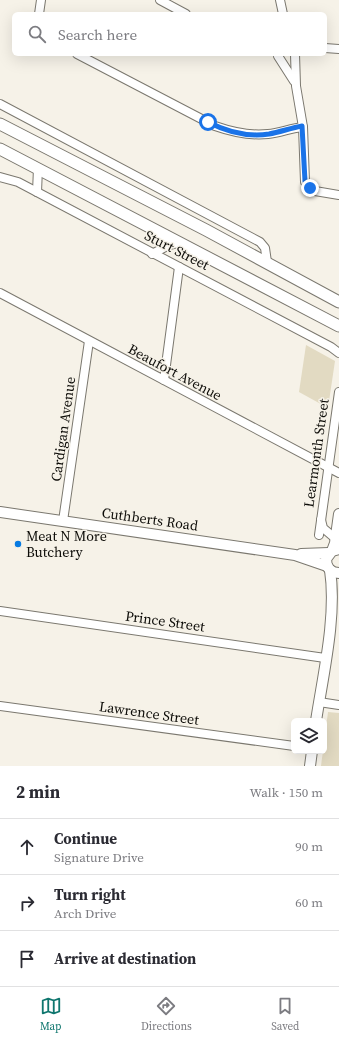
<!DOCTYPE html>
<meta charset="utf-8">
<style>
body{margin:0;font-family:"Source Serif 4",serif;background:#f7f7f7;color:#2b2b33}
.controls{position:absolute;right:12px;bottom:12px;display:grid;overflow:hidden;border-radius:6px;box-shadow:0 4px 16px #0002}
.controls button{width:36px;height:36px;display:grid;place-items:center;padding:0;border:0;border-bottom:1px solid #e1e1e2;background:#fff;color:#2b2b33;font:20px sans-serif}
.stop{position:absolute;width:12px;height:12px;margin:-9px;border:3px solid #1a73e8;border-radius:50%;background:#fff}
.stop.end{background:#1a73e8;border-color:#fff;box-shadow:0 1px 4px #0008}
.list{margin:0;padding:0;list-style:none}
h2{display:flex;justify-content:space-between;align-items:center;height:52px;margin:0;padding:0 16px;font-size:17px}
h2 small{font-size:13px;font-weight:400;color:#7c7c81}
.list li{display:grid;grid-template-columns:26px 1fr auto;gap:12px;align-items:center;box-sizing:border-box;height:56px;padding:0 16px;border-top:1px solid #e1e1e2}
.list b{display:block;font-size:15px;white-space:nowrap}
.list p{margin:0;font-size:13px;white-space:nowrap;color:#7c7c81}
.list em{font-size:13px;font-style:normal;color:#7c7c81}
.icon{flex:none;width:22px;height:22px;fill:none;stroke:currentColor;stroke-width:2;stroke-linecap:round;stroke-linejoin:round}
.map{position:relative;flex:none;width:339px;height:766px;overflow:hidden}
.search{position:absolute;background:#fff;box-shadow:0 4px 16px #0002;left:12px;right:12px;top:12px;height:44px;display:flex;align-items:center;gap:10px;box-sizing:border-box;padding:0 14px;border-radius:6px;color:#7c7c81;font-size:15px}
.sheet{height:220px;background:#fff}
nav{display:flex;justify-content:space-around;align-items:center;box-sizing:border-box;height:56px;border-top:1px solid #e1e1e2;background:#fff;font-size:11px;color:#7c7c81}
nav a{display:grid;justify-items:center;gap:2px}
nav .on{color:#0f766e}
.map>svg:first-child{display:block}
</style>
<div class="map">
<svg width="339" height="766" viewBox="0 0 339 766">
<rect width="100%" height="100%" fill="#f6f2e8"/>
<g fill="#e2dac2">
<path d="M306,345L335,361L328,408L299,392Z"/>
<path d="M328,712L339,713V766H321Z"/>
</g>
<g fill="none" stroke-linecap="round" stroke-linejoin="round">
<g stroke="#7b786f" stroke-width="10">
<g id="minor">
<path d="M160,0L186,14"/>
<path d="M280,0L283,14"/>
<path d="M39,14L41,0"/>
<path d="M325,48L339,49"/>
<path d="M77,54L215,126C232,132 249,136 268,134C280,133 291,128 303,127"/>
<path d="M295,54L296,86L303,127L305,182L315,191L339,195"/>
<path d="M278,56L294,81"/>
<path d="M0,104L260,242L265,248L267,262"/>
<path d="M0,177L18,182L331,347L339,353"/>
<path d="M37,192L38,168"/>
<path d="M152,254L169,245L178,243"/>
<path d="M0,293L339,473"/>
<path d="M164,380L179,267"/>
<path d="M321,520L323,528L336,539"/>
<path d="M63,521L89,341"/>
<path d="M319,535L339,392"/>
<path d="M0,611L325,658"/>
<path d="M319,702L339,705"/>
<path d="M0,706L294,746"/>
</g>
</g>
<g stroke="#7b786f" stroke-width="12">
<g id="tertiary">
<path d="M0,512L295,555L327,566"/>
<path d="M339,549L332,551L326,559C326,568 331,573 339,573"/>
<path d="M332,551L335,543L339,514"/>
<path d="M301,554L329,553"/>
<path d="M316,721C323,675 337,616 330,570"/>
<path d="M310,766L312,751"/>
</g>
</g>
<g stroke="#7b786f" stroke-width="13">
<g id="secondary">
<path d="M0,124L206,230L339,302"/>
<path d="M0,149L339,326"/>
</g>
</g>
<use href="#minor" stroke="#fff" stroke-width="8"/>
<use href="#tertiary" stroke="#fff" stroke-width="10"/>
<use href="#secondary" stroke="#fff" stroke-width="11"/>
</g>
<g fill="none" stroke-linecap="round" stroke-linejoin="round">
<path stroke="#1a73e8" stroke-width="5" d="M208,122C227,132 248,137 269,134C280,132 291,128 302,126L305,181L310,188"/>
</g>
<circle fill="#077be2" stroke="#f6f2e8" stroke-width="1.5" cx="18" cy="544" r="4"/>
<g text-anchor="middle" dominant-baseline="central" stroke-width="3" stroke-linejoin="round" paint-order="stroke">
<g font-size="14" fill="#0d0c08" stroke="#f6f2e8">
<text transform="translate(177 250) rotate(27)">Sturt Street</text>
<text transform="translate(175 372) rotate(28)">Beaufort Avenue</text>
<text transform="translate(63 429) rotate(-82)">Cardigan Avenue</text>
<text transform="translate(316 453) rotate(-82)">Learmonth Street</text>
<text transform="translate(150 519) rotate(8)">Cuthberts Road</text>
<text transform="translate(165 621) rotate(8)">Prince Street</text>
<text transform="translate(149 713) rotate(8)">Lawrence Street</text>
</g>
<g font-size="14" fill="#0d0c08" stroke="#f6f2e8" text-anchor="start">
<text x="26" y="536">Meat N More<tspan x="26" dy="16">Butchery</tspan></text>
</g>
</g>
</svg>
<div class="controls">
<button><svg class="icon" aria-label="layers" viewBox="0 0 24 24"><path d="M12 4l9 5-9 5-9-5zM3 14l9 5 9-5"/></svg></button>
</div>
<div class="stop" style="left:208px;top:122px"></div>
<div class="stop end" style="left:310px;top:188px"></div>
<div class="search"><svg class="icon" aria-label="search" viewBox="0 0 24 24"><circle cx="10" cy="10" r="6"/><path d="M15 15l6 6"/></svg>Search here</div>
</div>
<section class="sheet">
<h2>2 min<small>Walk · 150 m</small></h2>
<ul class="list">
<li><svg class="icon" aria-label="ahead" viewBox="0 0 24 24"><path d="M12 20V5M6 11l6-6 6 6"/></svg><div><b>Continue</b><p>Signature Drive</p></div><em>90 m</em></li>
<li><svg class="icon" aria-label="right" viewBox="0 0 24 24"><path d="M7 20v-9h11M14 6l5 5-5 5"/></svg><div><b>Turn right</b><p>Arch Drive</p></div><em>60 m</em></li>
<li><svg class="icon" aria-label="arrive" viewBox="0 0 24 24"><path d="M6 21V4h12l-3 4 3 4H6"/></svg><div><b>Arrive at destination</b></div></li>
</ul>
</section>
<nav>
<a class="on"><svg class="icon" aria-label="map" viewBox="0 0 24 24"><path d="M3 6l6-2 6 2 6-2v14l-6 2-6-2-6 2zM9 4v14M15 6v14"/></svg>Map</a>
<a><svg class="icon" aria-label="directions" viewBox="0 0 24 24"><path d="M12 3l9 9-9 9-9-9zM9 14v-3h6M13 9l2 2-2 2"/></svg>Directions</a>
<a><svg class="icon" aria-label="saved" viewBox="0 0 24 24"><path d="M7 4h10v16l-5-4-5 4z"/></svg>Saved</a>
</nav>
